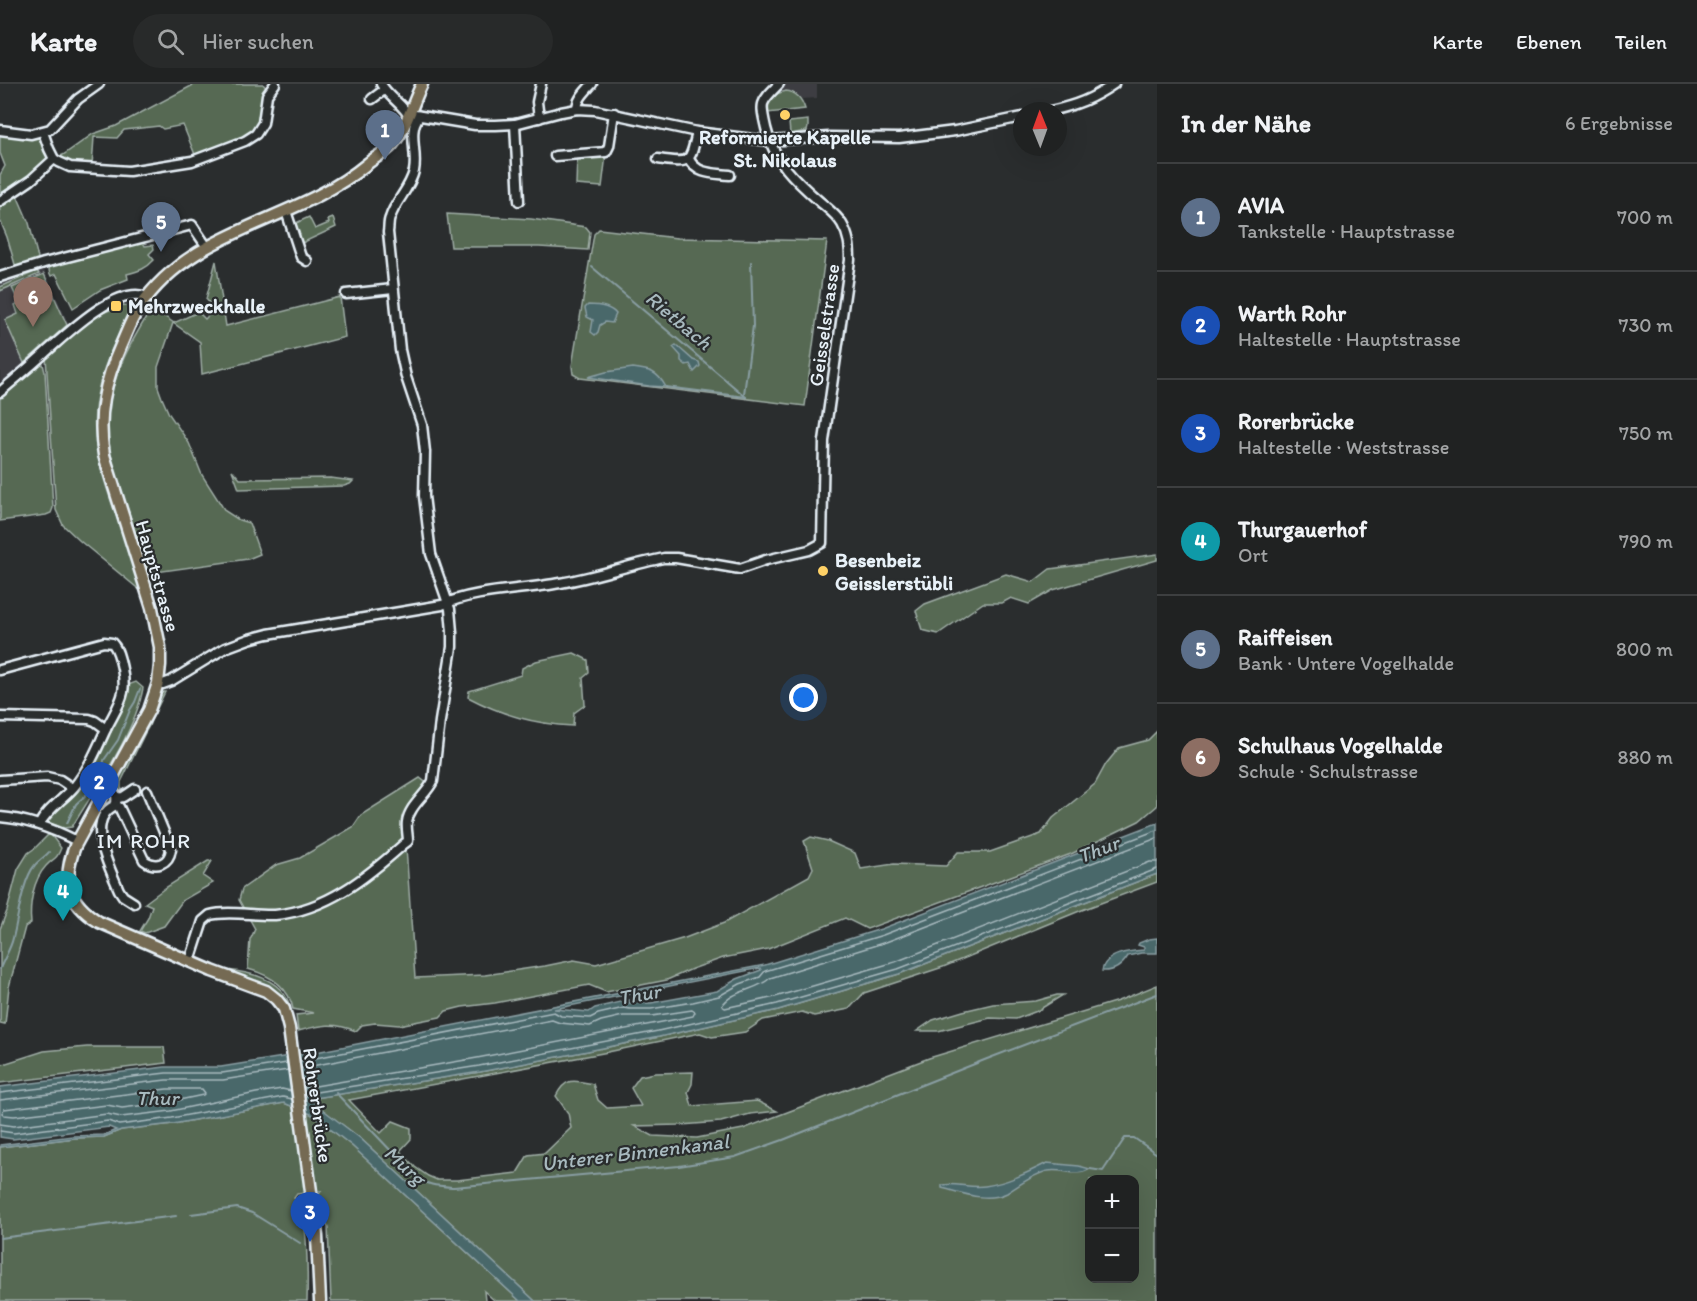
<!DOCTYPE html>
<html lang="de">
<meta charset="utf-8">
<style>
body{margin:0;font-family:Itim,sans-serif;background:#282a2a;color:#f1f3f6}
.controls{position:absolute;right:18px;bottom:18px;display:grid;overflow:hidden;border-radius:12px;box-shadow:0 6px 24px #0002}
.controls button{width:54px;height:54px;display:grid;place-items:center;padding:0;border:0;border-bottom:2px solid #3d3f40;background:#202222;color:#f1f3f6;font:30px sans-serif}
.compass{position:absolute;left:1013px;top:18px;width:54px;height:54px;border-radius:50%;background:#202222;box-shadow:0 6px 24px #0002;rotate:359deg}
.you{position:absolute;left:804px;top:614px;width:21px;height:21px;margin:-15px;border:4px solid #fff;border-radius:50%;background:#1a73e8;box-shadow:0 0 0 9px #1a73e833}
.badge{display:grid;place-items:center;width:39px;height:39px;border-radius:50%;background:#0b8043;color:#fff;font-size:20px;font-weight:700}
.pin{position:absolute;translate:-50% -50px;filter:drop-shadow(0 2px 3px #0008)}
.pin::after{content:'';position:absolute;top:32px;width:21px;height:18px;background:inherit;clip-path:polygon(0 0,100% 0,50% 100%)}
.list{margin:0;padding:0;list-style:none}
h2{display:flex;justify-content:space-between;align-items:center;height:78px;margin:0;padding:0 24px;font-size:26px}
h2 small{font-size:20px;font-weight:400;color:#a2a4a5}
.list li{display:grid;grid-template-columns:39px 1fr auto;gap:18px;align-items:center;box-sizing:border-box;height:108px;padding:0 24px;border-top:2px solid #3d3f40}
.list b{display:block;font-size:22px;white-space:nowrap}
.list p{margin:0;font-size:20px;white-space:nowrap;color:#a2a4a5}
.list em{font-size:20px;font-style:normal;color:#a2a4a5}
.icon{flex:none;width:33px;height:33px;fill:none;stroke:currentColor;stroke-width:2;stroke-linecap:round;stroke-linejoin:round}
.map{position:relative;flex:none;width:1157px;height:1217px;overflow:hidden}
header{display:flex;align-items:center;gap:36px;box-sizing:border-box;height:84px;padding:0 30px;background:#202222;border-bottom:2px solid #3d3f40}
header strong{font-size:28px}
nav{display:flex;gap:33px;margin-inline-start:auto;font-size:21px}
.search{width:420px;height:54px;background:#282a2a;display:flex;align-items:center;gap:15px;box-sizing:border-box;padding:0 21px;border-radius:33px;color:#a2a4a5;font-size:22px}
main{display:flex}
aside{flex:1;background:#202222}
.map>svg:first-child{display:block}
</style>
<header>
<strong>Karte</strong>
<div class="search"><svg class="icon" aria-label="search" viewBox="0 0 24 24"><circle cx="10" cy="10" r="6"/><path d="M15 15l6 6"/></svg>Hier suchen</div>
<nav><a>Karte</a><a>Ebenen</a><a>Teilen</a></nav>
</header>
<main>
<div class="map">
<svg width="1157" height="1217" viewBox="0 0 1157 1217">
<rect width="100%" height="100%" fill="#2a2d2e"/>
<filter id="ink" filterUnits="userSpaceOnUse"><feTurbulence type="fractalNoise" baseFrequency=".0167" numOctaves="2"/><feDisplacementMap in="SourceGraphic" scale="12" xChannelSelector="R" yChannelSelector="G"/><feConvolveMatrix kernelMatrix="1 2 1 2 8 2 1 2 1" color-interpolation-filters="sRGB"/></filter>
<g filter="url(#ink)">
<g fill="#3c3c42">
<path d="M782,0H817V14L802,15L794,8L786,6L771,11Z"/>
<path d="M43,184L69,241L0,301V195Z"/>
</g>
<g fill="#566953" stroke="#9fada6" stroke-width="1.5" fill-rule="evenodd">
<path d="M195,0H263L267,5L257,43L249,51L196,73L183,41L163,45L159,42L124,46L117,54L94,53L92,82L68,79L57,73L63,71L93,50L116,42Z"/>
<path d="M786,7C797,8 802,15 805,25L767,29V17L773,11Z"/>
<path d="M808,36V43L807,47L790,50L789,38Z"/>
<path d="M0,49L39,53L41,54C43,59 48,67 48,73C47,85 10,107 0,114V91L5,82L0,69Z"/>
<path d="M606,71L602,103L576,101L577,73Z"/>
<path d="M16,109L29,139L39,178L16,184L7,153L0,136V119Z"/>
<path d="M447,130L531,135L586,143L590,148L588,166L539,163H451Z"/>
<path d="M309,133L315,145L329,139L328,136L333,134L336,143L300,160L294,140Z"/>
<path d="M599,145L677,154L827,157L805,322L580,294L573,290L572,282L594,150Z"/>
<path d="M143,158L145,162L153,161L154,165L149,170L154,176C146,185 139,187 127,190L128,195L100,206L73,224L56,190L51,192C49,188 48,185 51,181Z"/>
<path d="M216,177L226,242L340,213L345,253L202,290L200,258L173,239L158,283V303L162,314L169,330L189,359L202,391L225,427L239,436L249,439L260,470L248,475L149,489C142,467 134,445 127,423C117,393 105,362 108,329C112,290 132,256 152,224L174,239L198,228L205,235L215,225L206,215Z"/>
<path d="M37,187L39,190L0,207V203Z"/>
<path d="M44,190L67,241L24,279L5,236L18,230L15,221L19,219L12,204Z"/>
<path d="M123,221L129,222L131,228C128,235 124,241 120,248C109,269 100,293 96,317C86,380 127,446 141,507L80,457L63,441L56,426L46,273L83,240L97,231Z"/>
<path d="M39,278L43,280L45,288L53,424L51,429L46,431L0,437V312Z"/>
<path d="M232,386L240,395L331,394L353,397L350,400L344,402L239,405Z"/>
<path d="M1157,470V476L1053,506L1029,520L1011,514L1002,519H983L938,550L922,546L916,527L925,520L1006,490L1033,498L1050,485Z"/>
<path d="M574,569L588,576L589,589L583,594L585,621L574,629L573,642C534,640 502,631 468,613L469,607L521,591L522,584L536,577Z"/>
<path d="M136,598L143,604C135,650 96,703 72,743L64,744L47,738L46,736L73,706L128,601Z"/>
<path d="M162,608H165L121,698V704L124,709L122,712L114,702L149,642Z"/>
<path d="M1157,647V722L1139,737L1071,770L867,845L845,834L768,865L723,874L692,885L667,896L606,908L589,901L495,919L462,923L446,927L440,933L399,941L375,939L362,941L356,947C333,938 322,941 298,947L296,931L314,929L293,925C289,903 270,891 248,885L250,855L251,854L255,845L239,816L242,805L276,781L300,774L353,743L361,731L420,694L429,701L411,725L406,751L400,761L321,820L406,763L415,894L485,891L545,882L574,876L596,880L685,854L724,839L809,792L813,784L804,757L811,753L828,757L855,769L861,785L894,780L946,782L958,768H990L1041,750L1053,734L1095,700L1106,680L1119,664L1148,656Z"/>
<path d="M48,751H51L61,764C56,777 54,773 46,782C33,796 29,821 31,839L25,843L9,903L5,940L0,939V845L7,827L18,785L28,769L35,764Z"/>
<path d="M208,777H212L203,792L213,799L183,816L164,842L145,849L140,847L148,834L152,822L145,819L165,804Z"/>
<path d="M1157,790V798L1082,826L943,883L864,909L849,925L814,932L802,928L763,936L745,948L712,953L700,949L603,969L349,1016L381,1049L393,1037L411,1044V1055L400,1067L415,1083L428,1092L437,1096H457L517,1089L528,1071L545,1069L571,1044L568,1029L556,1012C566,993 574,996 593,1000L598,1016L607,1024L641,1022L631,1004L640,992L655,989L693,988L692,1000L688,1008L692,1022L757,1017L777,1027L750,1030L721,1038L681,1041L634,1042L653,1052L697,1054L743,1045L929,974L1118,917L1157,901V1217H535L360,1054L308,1015L480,988L659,953L778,926L899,890ZM1090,1096H1134V1194H1090Z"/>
<path d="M226,886C251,888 283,895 290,923L289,925L226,888Z"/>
<path d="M1057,911H1063L1037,927L1016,935L990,934L938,947H917L933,936L963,927L993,920L1036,917Z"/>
<path d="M87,963H164L166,979L0,999V981L44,967Z"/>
<path d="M284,1019L311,1030L352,1062L520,1217H495L484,1207L485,1217H331L328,1143L317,1114L321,1107L297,1110L294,1114L302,1119C307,1151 308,1184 307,1217H0V1063L75,1054L104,1053L121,1046L173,1040Z"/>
</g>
<g fill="#49676a" stroke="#899ea3" stroke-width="1.5" fill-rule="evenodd">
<path d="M588,221C598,221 610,222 616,230L612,239L605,238L600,241L598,248L595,251L591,248L593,236L587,233L585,224Z"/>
<path d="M676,261L693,276L699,278L700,282L694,288L690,280L686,281L681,277V272L673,263Z"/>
<path d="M633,284C650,286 657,287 666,303L649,302L588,293L606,288Z"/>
<path d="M1157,739V790L899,890L778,926L659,953L480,988L309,1015L360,1054L535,1217H520L352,1062L311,1030L284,1019L173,1040L121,1046L104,1053L75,1054L0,1063V1061L73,1052L104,1051L116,1046L109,1043L13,1055L0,1053V1003L165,983H221L321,967L765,881L881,845ZM760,884L761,886L737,895L717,907L651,919H629V916L595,924L589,928L554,925Z"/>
<path d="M1157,854V869H1141L1128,872C1122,882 1114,888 1102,887C1105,869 1130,867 1144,866V863L1138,861L1139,859L1149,855Z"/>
<path d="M1047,1079L1079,1082L1090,1085C1076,1094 1063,1084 1048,1087C1035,1089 1018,1102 1007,1109C987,1119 962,1109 942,1104V1101C957,1099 970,1104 985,1102C1007,1099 1027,1089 1047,1079Z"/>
</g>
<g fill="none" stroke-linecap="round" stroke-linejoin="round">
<g stroke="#a8babf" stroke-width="1.5">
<path d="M1157,754L886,858L770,894C757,907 731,906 722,922L725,924L775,913L895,878L1150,778H1157"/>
<path d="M300,977L554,928L561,932L590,934L598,930L624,924L630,925H651L693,918L719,912L740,900L760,893L765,887L883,851L1157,746"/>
<path d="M301,984L552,936L560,939L590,942L601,937L623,932H652L692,926L695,928L693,932L477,974L304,1004"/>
<path d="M167,1005H202L205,1009L203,1011L170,1018L122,1024L107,1021L14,1032L4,1031L2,1029L4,1025Z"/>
<path d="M0,1009L166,989H222L287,979"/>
<path d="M305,1013L310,1009L479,982L658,947L777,920L898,885L1157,785"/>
<path d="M0,1016L166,996H223L288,986"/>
<path d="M0,1040L14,1042L107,1030L121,1033L171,1027L256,1009L282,1005L291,1007"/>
<path d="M0,1047L14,1049L108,1037L119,1041L172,1034L283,1013L292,1015"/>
</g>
<g stroke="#899ea3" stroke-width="2">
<path d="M592,183L746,313"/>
<path d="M666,303L746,313"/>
<path d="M744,310L753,242L751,178"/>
<path d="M67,739L76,720L87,710L94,699L97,692L103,686L104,676L118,656L130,626L135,618L140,605"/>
<path d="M0,885C4,874 11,864 13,854C18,835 22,796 35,781C39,776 45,773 49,768"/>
<path d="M336,1009L414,1091C428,1102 436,1102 454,1103L679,1082L735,1073L783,1056L987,975L1157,910"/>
<path d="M1090,1085L1103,1087L1125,1054H1134L1157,1070"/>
<path d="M191,1130L237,1124L252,1129L300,1159"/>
<path d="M0,1154L176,1132"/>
</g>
<g stroke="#e8f1f8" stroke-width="13">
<g id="minor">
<path d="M381,0C389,14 405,21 411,36"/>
<path d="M372,15L384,6"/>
<path d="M577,25C577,15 585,8 592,0"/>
<path d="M1050,27C1077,21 1092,15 1114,0"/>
<path d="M415,31L475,41H496L515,40L561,28L577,25L595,26L697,48L769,57L829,53L899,54L955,47L1022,33"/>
<path d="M539,34L537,18L541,0"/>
<path d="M515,40L519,117"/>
<path d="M0,46L31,50L50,45L78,15L99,0"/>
<path d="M43,48L49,65L54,75L59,78L70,83L129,87L192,77L245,57L256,50L263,39L267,11L275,0"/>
<path d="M555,72L606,68L609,62L614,29"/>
<path d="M658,75C691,80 690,79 697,48"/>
<path d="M689,75C697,91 714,89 730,91"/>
<path d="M0,117L31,96L54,75"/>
<path d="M286,127L301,173L307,177"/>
<path d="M0,193L44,179L192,141L207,163"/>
<path d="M346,210L393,205"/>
<path d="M0,308C15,295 31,282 46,268C67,250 117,200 147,213"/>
<path d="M0,586L104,558L112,559C117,564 118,569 120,576C129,610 121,616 106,645"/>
<path d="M158,599L163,600L171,597L225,564L249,555L268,550L442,521C474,506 524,506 560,499C595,493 629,481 664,474H676L740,485L766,476L809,466L822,459L824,357L850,176C850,163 849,152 842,140C837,131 827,124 819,117C796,97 773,76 766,44C760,18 760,19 779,0"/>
<path d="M0,633L89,635L95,637L106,645C97,665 88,686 74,703C63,716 47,725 39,741"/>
<path d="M0,696L47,693L60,696L72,704"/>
<path d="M106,704C117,710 117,709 116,721L119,723L144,776C156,785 169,780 171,765L147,707"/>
<path d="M118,714L123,713L135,705"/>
<path d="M116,721C83,735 110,784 119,806L123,812L134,819"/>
<path d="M0,733C27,735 53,745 77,757"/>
<path d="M190,877L203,837L210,831C229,826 254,832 275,831C327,826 367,793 404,760L408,757C408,751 406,744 407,738C409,722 427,710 433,697L440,637L452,563V548L450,525L431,470L424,412L425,368L422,341L406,293L400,266L388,148C389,143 388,138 390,134C395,117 410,105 414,87C418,69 407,48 419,32"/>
</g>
</g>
<g stroke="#e8f1f8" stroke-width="15">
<path id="major" d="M320,1217L317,1152L289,944L284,925L276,915L266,907L212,887L99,838C67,818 62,796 75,762L149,626L158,599L160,581V563L152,524L104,371C97,332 105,297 121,261C127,248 131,235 139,224C194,142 295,140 367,80C375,73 385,69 392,61C407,43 412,20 422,0"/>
</g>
<use href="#minor" stroke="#2a2d2e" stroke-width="8"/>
<use href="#major" stroke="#756b52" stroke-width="10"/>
</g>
</g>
<g fill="#ffd166" stroke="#2a2d2e" stroke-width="2">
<circle cx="785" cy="31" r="6"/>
<rect x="110" y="216" width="12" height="12" rx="3"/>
<circle cx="823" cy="487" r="6"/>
</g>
<g text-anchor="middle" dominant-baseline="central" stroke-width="4.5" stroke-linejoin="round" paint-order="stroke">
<g font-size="20" font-weight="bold" fill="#e8f1f8" stroke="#2a2d2e" text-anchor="start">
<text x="785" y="53" text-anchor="middle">Reformierte Kapelle<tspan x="785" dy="23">St. Nikolaus</tspan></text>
<text x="128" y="222">Mehrzweckhalle</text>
<text x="835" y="476">Besenbeiz<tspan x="835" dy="23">Geisslerstübli</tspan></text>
</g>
<g font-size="20" fill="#e8f1f8" stroke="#2a2d2e">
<text transform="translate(824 241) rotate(-82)">Geisselstrasse</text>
<text transform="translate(158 492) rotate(74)">Hauptstrasse</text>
<text transform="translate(318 1021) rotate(82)">Rohrerbrücke</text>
</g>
<g font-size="21" font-style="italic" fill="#a8babf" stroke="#2a2d2e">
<text transform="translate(679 236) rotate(40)">Rietbach</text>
<text transform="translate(1098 765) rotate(-21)">Thur</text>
<text transform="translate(639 910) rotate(-10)">Thur</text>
<text x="157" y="1013">Thur</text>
<text transform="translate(635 1068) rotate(-7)">Unterer Binnenkanal</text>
<text transform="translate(405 1081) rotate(42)">Murg</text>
</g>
<g font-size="21" letter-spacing="1.5" fill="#e8f1f8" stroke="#2a2d2e">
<text x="144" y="756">IM ROHR</text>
</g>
</g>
</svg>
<div class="controls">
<button>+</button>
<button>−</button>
</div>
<svg class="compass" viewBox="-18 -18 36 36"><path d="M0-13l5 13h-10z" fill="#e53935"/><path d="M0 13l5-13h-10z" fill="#a2a4a5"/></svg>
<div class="you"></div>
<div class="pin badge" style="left:385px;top:76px;background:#5c6f8a">1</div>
<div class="pin badge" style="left:99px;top:728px;background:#1a4fb4">2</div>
<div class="pin badge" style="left:310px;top:1158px;background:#1a4fb4">3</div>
<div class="pin badge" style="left:63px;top:837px;background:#0f9aa8">4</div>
<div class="pin badge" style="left:161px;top:168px;background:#5c6f8a">5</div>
<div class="pin badge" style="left:33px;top:243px;background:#8d6e63">6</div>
</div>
<aside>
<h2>In der Nähe<small>6 Ergebnisse</small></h2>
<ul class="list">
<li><span class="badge" style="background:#5c6f8a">1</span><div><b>AVIA</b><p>Tankstelle · Hauptstrasse</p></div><em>700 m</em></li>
<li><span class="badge" style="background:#1a4fb4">2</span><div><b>Warth Rohr</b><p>Haltestelle · Hauptstrasse</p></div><em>730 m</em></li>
<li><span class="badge" style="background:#1a4fb4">3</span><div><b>Rorerbrücke</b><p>Haltestelle · Weststrasse</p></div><em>750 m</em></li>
<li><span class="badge" style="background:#0f9aa8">4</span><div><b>Thurgauerhof</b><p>Ort</p></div><em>790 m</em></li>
<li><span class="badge" style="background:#5c6f8a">5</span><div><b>Raiffeisen</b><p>Bank · Untere Vogelhalde</p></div><em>800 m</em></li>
<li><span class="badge" style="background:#8d6e63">6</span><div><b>Schulhaus Vogelhalde</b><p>Schule · Schulstrasse</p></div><em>880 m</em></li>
</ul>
</aside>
</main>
